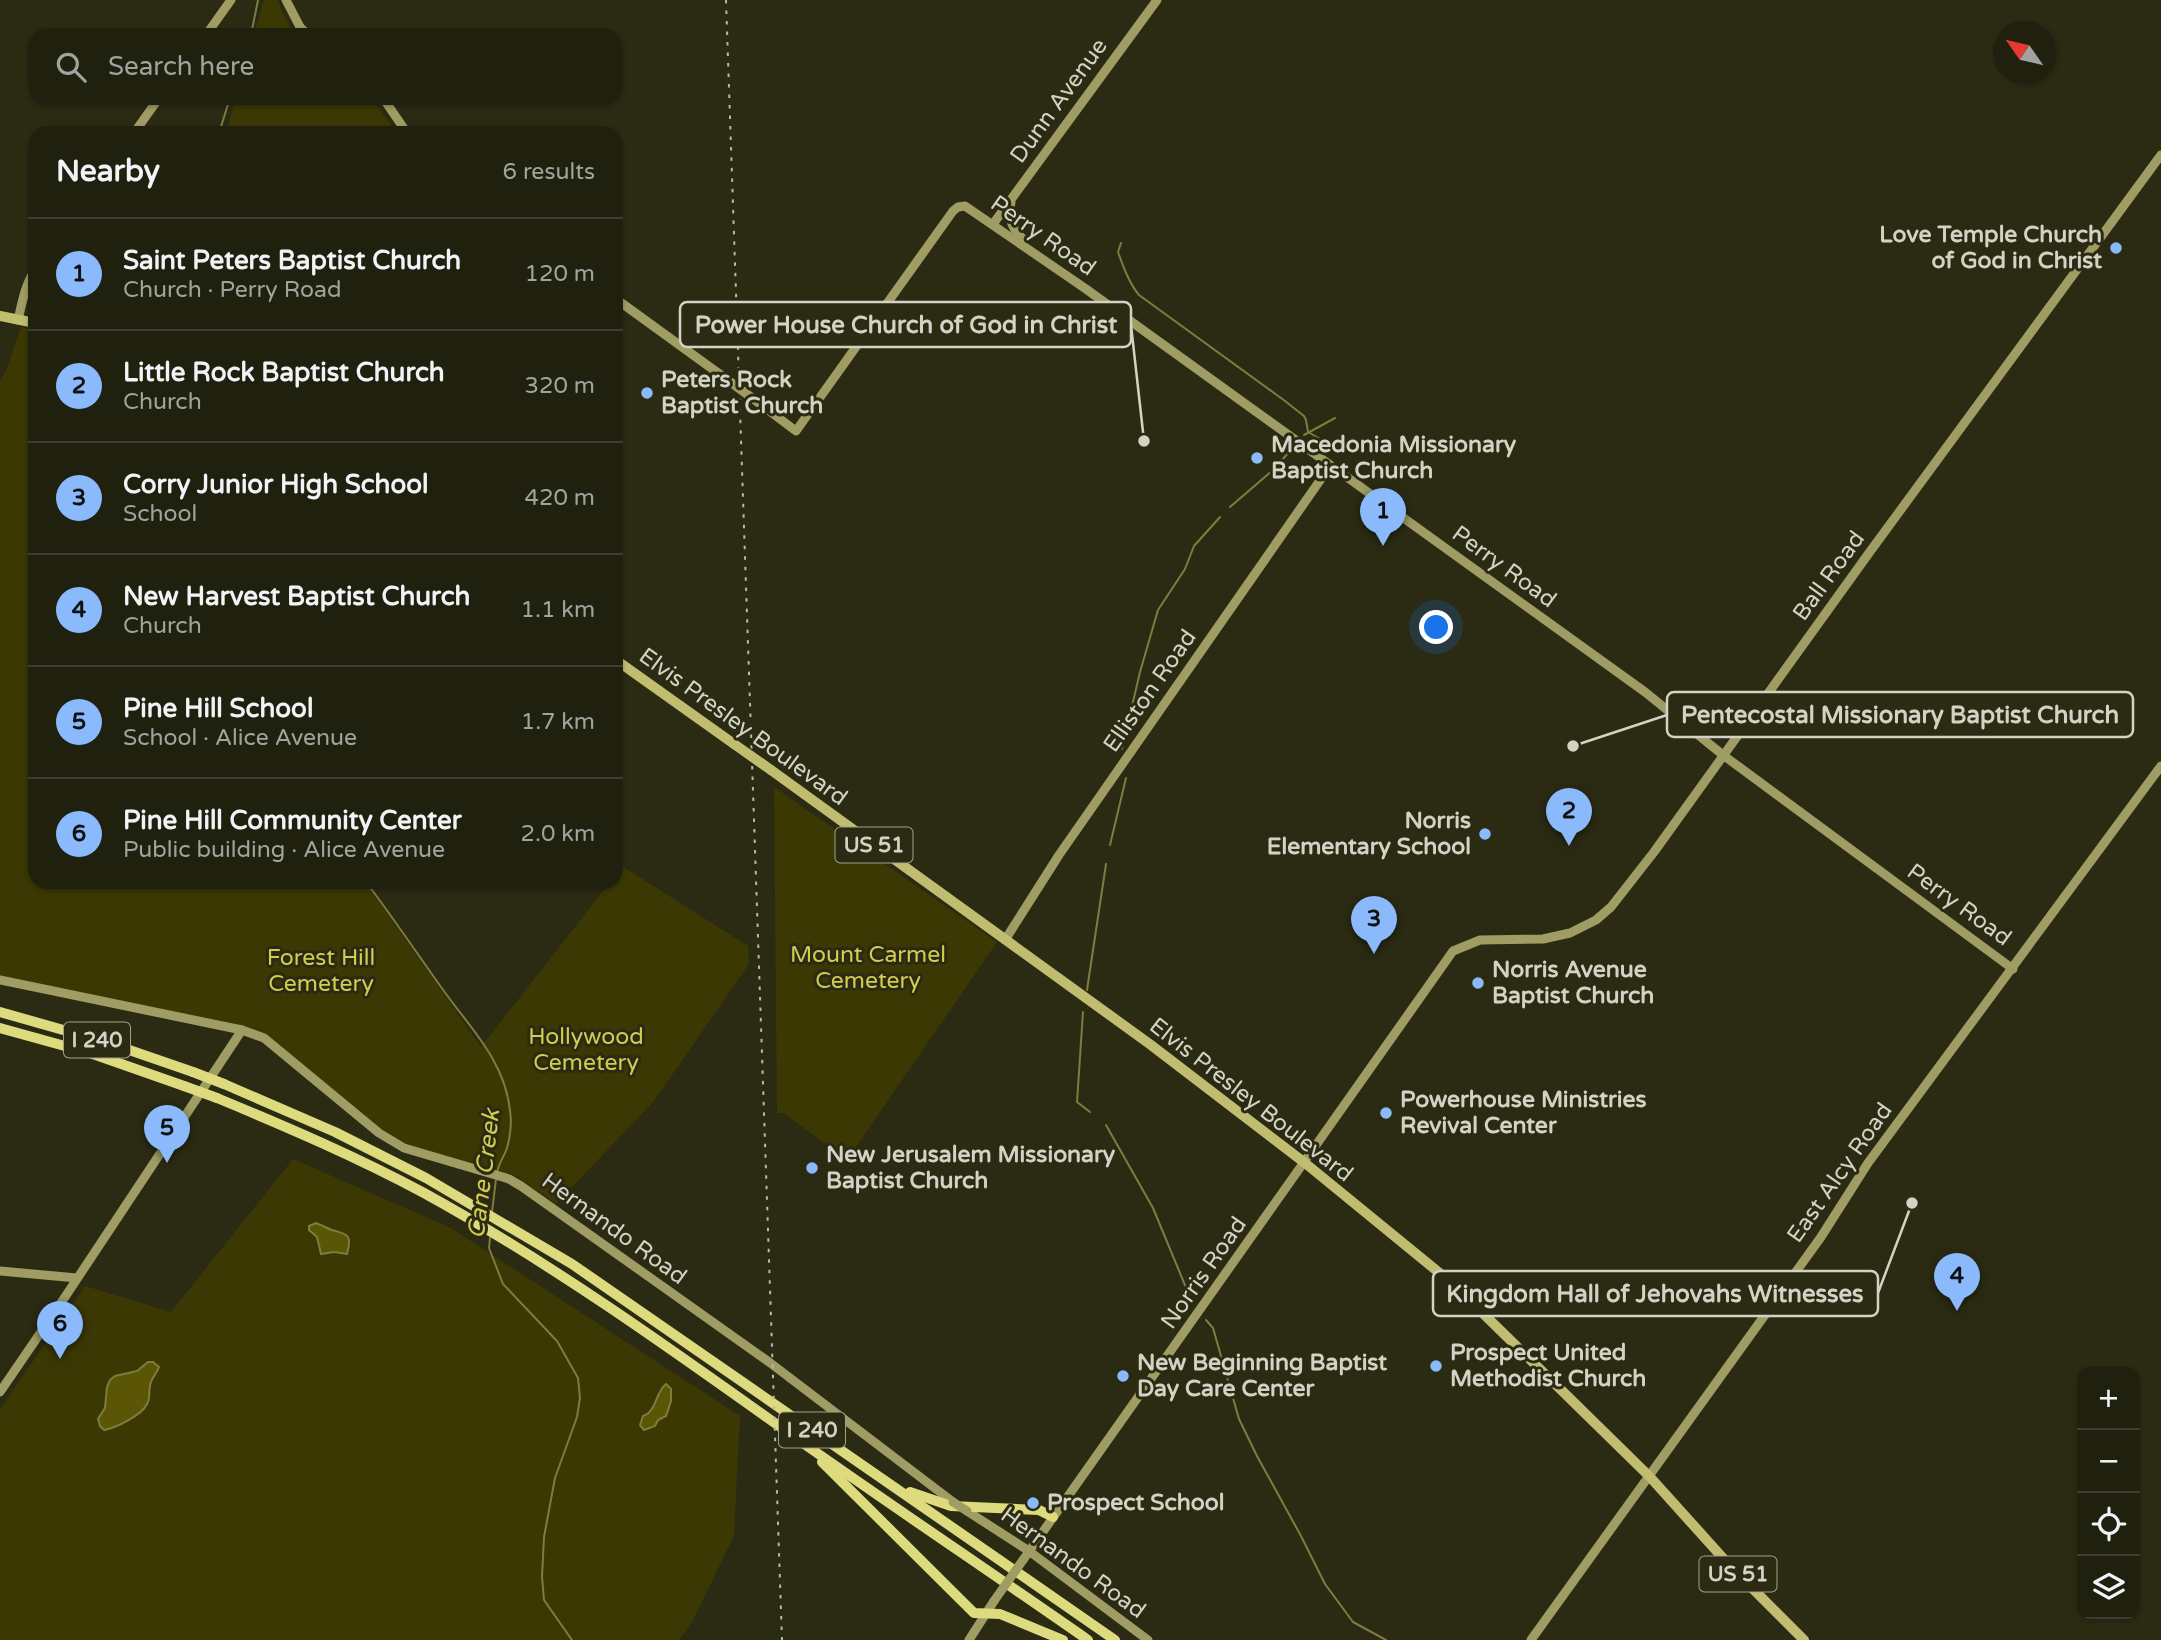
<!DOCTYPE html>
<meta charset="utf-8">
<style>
body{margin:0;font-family:"Varela Round",sans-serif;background:#282818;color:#f1f3f6}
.controls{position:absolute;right:21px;bottom:21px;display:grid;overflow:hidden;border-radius:14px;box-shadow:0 2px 5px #0004}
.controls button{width:63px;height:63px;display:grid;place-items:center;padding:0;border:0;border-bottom:2px solid #3d3e2f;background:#20200f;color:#f1f3f6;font:35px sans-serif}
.compass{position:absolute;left:1993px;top:21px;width:63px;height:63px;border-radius:50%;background:#20200f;box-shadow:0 2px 5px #0004;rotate:304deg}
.you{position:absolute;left:1437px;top:628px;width:24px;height:24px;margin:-18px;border:5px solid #fff;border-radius:50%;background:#1a73e8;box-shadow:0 0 0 10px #1a73e833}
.badge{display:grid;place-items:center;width:46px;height:46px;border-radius:50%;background:#8abafc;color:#111;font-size:23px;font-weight:700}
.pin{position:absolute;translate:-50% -58px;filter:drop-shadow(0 2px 4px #0008)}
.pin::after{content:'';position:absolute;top:37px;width:24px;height:21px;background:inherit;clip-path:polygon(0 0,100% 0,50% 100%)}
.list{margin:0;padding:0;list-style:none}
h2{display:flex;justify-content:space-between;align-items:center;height:91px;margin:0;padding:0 28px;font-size:30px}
h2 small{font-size:23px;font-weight:400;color:#a2a39e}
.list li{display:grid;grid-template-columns:46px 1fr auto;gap:21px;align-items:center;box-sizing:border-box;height:112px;padding:0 28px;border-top:2px solid #3d3e2f}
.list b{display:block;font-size:26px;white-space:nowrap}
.list p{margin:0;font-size:23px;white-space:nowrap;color:#a2a39e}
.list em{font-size:23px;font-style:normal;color:#a2a39e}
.icon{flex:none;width:38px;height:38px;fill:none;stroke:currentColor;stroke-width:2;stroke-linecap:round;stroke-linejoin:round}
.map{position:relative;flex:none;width:2161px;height:1640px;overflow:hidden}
.search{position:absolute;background:#20200f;box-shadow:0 2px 5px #0004;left:28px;top:28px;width:595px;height:77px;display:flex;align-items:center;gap:18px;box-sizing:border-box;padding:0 24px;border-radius:21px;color:#a2a39e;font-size:26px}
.panel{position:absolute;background:#20200f;box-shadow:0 2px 5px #0004;left:28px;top:126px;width:595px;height:763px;border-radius:21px}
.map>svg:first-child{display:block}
</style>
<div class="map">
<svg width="2161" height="1640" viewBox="0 0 2161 1640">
<rect width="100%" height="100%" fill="#2b2b14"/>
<g fill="#3b3804">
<path d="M264,0H278L282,12L295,35H254Z"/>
<path d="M236,98H371L397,133H226Z"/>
<path d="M21,327L35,330V882H365L481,1047L610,882H616V874L622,866L748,946L749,964L654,1101L556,1204L518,1177L404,1145L373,1125L256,1031L0,978V380L6,371Z"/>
<path d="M774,787L997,942L847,1160L784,1113H777Z"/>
<path d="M293,1159L451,1228L740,1416L734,1536L692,1622L679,1640H0V1409L85,1286L171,1312Z"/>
</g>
<g fill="#5a5605" stroke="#7e7c3f" stroke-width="2">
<path d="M316,1223C321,1225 327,1228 332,1230C349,1234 352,1236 347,1254L334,1252L321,1254L317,1237L309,1230V1226Z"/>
<path d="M148,1362H153L159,1367C157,1373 153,1376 151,1382C148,1389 151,1397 147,1404C142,1415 116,1428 104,1430L100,1426L98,1419L105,1408L107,1387L110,1380L115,1376L137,1371Z"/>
<path d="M666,1384L671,1389V1401L666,1416L658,1420L655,1426L644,1430L640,1425L643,1416C657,1411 655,1393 666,1384Z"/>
</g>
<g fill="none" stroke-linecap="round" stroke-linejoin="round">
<g stroke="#7e7c3f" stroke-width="2">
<path d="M251,35L258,0"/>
<path d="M219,133L230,98"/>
<path d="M1121,243L1118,252C1123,266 1129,283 1139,295L1285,401L1304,416L1306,420L1308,432L1336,448"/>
<path d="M1304,435L1335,418"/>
<path d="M1230,507L1273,470L1290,451"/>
<path d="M1122,749L1140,672L1158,610L1185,569L1194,546L1220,517"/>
<path d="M1110,845L1126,778"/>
<path d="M366,882C392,916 416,952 441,987C469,1027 505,1060 510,1111C512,1122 510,1138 507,1148C504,1157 498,1164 497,1173"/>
<path d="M1087,990L1106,864"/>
<path d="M1083,1012L1077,1102L1090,1112"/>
<path d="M1106,1125L1153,1208L1192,1302"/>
<path d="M492,1212L496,1179"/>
<path d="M490,1238L489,1248L503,1284L557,1341L578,1378L580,1398L577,1417L555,1478L544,1537L542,1577L544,1600L572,1640"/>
<path d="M1206,1320L1213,1328L1239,1419L1257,1456L1301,1536L1325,1584L1353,1622L1386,1640"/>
</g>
<g stroke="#9f9d63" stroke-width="9">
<path d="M286,0L300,27L308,35"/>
<path d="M206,35L231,0"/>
<path d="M383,98L407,133"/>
<path d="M134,133L159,98"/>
<path d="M1011,202C1008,218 1011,228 1023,239"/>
<path d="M993,224L1157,0"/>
<path d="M616,299L718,373"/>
<path d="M18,320C22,303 25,285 35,270"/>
<path d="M759,403L796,431L953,211L958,207L965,206L1086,289L1645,692L1723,755L2013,969"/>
<path d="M1005,940L1059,855L1330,466"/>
<path d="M0,980L242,1030L264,1038L379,1133L404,1148L509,1179L521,1186L769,1362L953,1502"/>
<path d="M0,1271L77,1278"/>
<path d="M0,1392L67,1294L242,1030"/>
<path d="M967,1511L1029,1551L1148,1640"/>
<path d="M1023,1560L1453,951L1480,940L1543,939L1570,933L1596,920L1611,907L1654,852L1869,553L2161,155"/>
<path d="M969,1640L994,1601"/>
<path d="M1531,1640L1821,1237L1868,1163L2161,766"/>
</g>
<g stroke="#c0bd71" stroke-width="10">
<path d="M0,316L35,323"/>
<path d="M616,660L734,744"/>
<path d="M771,770L1151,1045L1305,1163L1453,1284L1650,1477L1731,1567L1804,1640"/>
</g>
<g stroke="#deda7e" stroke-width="10">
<path d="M0,1012L109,1043L193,1072"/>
<path d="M0,1028L90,1053L184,1086"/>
<path d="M224,1084L335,1132L426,1178L572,1264L1115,1640"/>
<path d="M217,1098C287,1127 357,1157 424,1193C555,1265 678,1354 800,1441C895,1508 992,1573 1088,1640"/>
<path d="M822,1462L974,1613L1000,1614L1063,1640"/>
<path d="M910,1492L951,1506L1039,1510L1053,1517"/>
</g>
<path stroke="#b9b9aa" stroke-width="2" stroke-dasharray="3.5 7" stroke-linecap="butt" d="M726,0L782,1640"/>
<g stroke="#9f9d63" stroke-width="9">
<path d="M718,373L759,403"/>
<path d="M953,1502L967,1511"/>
<path d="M994,1601L1023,1560"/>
</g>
<path stroke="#c0bd71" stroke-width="10" d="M734,744L771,770"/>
<g stroke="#deda7e" stroke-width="10">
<path d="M193,1072L224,1084"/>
<path d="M184,1086L217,1098"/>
</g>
</g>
<g fill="#8abafc" stroke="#2b2b14" stroke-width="2.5">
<circle cx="2116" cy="248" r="7"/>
<circle cx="647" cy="393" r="7"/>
<circle cx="1257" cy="458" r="7"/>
<circle cx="1485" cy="834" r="7"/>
<circle cx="1478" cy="983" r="7"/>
<circle cx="1386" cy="1113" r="7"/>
<circle cx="812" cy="1168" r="7"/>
<circle cx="1436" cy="1366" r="7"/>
<circle cx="1123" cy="1376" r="7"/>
<circle cx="1033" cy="1503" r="7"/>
</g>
<g text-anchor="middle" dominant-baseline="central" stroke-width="6" stroke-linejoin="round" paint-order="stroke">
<g fill="#2b2b14" stroke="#a1a190" stroke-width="2">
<rect x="835.5" y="827.5" width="77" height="35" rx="5"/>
<rect x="64" y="1022.5" width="66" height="35" rx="5"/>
<rect x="779" y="1412.5" width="66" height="35" rx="5"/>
<rect x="1699.5" y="1556.5" width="77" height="35" rx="5"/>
</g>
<g font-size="21" font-weight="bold" fill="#d3d3c5">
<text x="874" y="845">US 51</text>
<text x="97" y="1040">I 240</text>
<text x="812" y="1430">I 240</text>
<text x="1738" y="1574">US 51</text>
</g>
<g font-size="23" fill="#d3d3c5" stroke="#2b2b14">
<text transform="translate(1059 101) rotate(-54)">Dunn Avenue</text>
<text transform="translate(1043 236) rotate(35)">Perry Road</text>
<text transform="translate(1504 567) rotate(36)">Perry Road</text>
<text transform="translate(1829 576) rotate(-54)">Ball Road</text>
<text transform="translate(1150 691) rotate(-55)">Elliston Road</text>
<text transform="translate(743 727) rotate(36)">Elvis Presley Boulevard</text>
<text transform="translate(1959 905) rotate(36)">Perry Road</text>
<text transform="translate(1251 1100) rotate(38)">Elvis Presley Boulevard</text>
<text transform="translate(1840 1173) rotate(-55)">East Alcy Road</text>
<text transform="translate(614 1229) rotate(36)">Hernando Road</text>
<text transform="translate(1204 1273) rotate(-55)">Norris Road</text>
<text transform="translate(1073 1563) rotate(36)">Hernando Road</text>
</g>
<g font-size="23" font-weight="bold" fill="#d3d3c5" stroke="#2b2b14" text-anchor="start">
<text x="2102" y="235" text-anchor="end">Love Temple Church<tspan x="2102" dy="26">of God in Christ</tspan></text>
<text x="661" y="380">Peters Rock<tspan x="661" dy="26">Baptist Church</tspan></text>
<text x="1271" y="445">Macedonia Missionary<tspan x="1271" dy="26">Baptist Church</tspan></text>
<text x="1471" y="821" text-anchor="end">Norris<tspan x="1471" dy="26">Elementary School</tspan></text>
<text x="1492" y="970">Norris Avenue<tspan x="1492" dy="26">Baptist Church</tspan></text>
<text x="1400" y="1100">Powerhouse Ministries<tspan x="1400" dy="26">Revival Center</tspan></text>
<text x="826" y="1155">New Jerusalem Missionary<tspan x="826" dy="26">Baptist Church</tspan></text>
<text x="1450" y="1353">Prospect United<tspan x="1450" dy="26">Methodist Church</tspan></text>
<text x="1137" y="1363">New Beginning Baptist<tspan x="1137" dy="26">Day Care Center</tspan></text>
<text x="1047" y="1503">Prospect School</text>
</g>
<g font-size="23" fill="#d2cc4f" stroke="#2b2b14">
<text x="868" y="955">Mount Carmel<tspan x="868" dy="26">Cemetery</tspan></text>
<text x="321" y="958">Forest Hill<tspan x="321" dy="26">Cemetery</tspan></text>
<text x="586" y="1037">Hollywood<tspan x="586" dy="26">Cemetery</tspan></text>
</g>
<g font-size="24" font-style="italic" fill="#d2cc4e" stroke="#2b2b14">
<text transform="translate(484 1174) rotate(-83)">Cane Creek</text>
</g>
</g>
<path fill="none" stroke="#d3d3c5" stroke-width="2.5" d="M1144 441L1131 325M1573 746L1667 715M1912 1203L1878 1293"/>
<g fill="#d3d3c5" stroke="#2b2b14" stroke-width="2.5">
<circle cx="1144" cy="441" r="7"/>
<circle cx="1573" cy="746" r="7"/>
<circle cx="1912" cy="1203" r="7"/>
</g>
<g fill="#2b2b14" stroke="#d3d3c5" stroke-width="2.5">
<rect x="680" y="302" width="451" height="45" rx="7"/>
<rect x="1667" y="692" width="466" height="45" rx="7"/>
<rect x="1433" y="1271" width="445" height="45" rx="7"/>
</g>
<g font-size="24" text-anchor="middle" font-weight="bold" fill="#d3d3c5">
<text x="906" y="333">Power House Church of God in Christ</text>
<text x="1900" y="723">Pentecostal Missionary Baptist Church</text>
<text x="1655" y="1302">Kingdom Hall of Jehovahs Witnesses</text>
</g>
</svg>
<div class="controls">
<button>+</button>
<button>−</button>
<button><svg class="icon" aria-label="locate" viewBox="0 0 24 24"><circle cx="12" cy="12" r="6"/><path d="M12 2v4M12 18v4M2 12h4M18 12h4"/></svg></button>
<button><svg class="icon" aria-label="layers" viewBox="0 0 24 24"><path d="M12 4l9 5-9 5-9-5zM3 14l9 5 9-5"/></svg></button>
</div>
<svg class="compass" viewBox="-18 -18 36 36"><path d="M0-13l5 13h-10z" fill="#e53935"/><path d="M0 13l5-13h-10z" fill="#a2a39e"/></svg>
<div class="you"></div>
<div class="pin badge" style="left:1383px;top:546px">1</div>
<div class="pin badge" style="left:1569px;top:846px">2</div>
<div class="pin badge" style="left:1374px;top:954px">3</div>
<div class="pin badge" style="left:1957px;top:1311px">4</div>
<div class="pin badge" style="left:167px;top:1163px">5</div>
<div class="pin badge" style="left:60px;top:1359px">6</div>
<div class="search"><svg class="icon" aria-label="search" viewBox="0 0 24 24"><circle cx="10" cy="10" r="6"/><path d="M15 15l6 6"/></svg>Search here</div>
<section class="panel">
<h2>Nearby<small>6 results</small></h2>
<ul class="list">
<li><span class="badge">1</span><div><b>Saint Peters Baptist Church</b><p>Church · Perry Road</p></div><em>120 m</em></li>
<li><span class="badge">2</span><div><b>Little Rock Baptist Church</b><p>Church</p></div><em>320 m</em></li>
<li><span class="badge">3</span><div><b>Corry Junior High School</b><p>School</p></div><em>420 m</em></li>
<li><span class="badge">4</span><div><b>New Harvest Baptist Church</b><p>Church</p></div><em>1.1 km</em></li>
<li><span class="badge">5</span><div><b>Pine Hill School</b><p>School · Alice Avenue</p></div><em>1.7 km</em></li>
<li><span class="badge">6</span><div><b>Pine Hill Community Center</b><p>Public building · Alice Avenue</p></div><em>2.0 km</em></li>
</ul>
</section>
</div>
